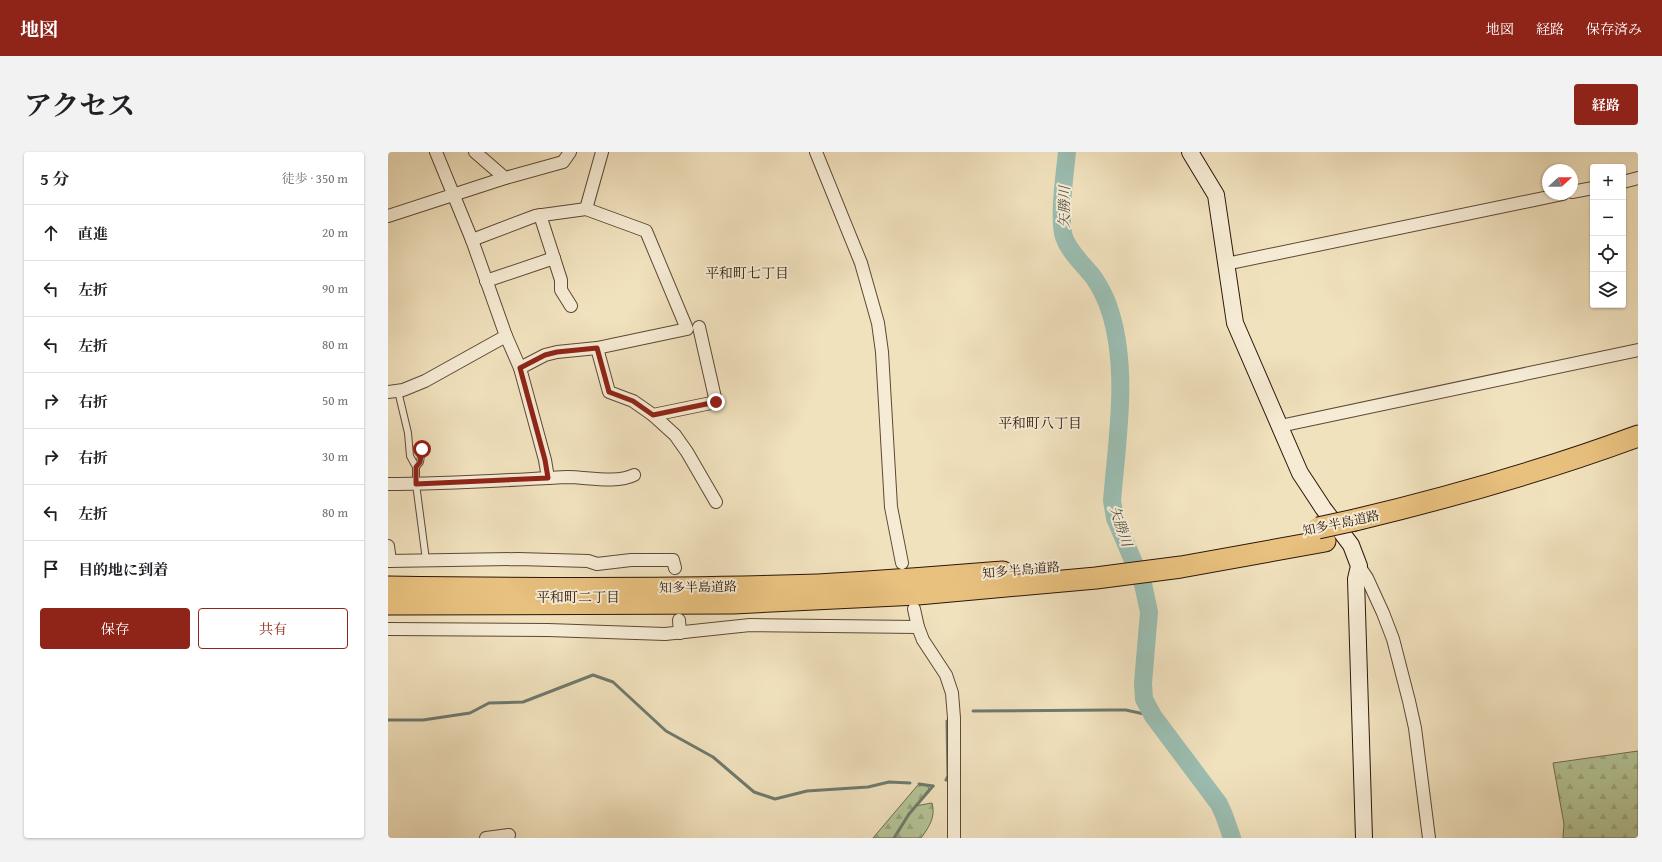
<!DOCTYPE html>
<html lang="ja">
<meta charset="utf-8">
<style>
body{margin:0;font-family:"Gentium Book Plus","Noto Serif JP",serif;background:#f2f2f2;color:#202124}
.controls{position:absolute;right:12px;top:12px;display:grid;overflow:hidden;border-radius:4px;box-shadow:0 1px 3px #0004}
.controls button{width:36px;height:36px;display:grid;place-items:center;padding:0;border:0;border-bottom:1px solid #e0e0e0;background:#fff;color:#202124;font:20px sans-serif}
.compass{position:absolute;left:1154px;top:12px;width:36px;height:36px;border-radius:50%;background:#fff;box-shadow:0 1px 3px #0004;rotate:69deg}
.stop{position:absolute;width:12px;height:12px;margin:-9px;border:3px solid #8f2418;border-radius:50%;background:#fff}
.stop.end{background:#8f2418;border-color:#fff;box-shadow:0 1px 4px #0008}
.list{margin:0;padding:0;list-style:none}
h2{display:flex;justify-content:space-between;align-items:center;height:52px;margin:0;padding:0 16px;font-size:17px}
h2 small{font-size:13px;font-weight:400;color:#757577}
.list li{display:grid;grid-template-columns:26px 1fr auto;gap:12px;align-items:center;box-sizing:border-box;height:56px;padding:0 16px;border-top:1px solid #e0e0e0}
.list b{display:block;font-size:15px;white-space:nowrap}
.list em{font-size:13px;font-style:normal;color:#757577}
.actions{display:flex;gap:8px;padding:12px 16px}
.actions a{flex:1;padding:9px 0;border:1px solid #8f2418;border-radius:4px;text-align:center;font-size:14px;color:#8f2418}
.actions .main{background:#8f2418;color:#fff}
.icon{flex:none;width:22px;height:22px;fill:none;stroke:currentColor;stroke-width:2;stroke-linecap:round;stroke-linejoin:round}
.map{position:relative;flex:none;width:1250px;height:686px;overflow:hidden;border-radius:4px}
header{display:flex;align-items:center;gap:24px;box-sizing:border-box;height:56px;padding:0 20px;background:#8f2418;color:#fff}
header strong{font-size:19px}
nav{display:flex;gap:22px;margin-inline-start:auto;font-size:14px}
.intro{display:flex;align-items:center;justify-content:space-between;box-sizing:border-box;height:96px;padding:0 24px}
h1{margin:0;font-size:28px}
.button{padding:10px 18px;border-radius:4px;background:#8f2418;color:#fff;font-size:14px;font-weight:700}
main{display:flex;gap:24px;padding:0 24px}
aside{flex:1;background:#fff;border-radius:4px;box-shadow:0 1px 3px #0004}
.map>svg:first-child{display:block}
</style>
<header>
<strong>地図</strong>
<nav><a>地図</a><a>経路</a><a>保存済み</a></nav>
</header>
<div class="intro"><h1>アクセス</h1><a class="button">経路</a></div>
<main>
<aside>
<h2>5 分<small>徒歩 · 350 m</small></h2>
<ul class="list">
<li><svg class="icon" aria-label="ahead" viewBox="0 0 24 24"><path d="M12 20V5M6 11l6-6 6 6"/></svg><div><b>直進</b></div><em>20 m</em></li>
<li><svg class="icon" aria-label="left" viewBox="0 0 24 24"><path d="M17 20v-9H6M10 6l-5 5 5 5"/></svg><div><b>左折</b></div><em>90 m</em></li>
<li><svg class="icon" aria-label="left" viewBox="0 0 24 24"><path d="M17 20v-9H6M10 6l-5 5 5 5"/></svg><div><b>左折</b></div><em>80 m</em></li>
<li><svg class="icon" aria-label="right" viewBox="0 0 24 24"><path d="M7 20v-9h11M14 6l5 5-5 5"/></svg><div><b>右折</b></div><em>50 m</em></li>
<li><svg class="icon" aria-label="right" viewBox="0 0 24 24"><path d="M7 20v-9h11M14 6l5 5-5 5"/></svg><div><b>右折</b></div><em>30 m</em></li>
<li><svg class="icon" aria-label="left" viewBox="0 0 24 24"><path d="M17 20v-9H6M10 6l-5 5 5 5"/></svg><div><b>左折</b></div><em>80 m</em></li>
<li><svg class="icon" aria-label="arrive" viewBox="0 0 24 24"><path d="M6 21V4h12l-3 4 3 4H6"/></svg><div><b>目的地に到着</b></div></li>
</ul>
<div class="actions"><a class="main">保存</a><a>共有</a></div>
</aside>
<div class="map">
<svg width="1250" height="686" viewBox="0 0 1250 686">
<defs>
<pattern id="forest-firs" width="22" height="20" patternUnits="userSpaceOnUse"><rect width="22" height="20" fill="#b4c496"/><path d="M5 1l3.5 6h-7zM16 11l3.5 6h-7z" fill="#9ba880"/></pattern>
</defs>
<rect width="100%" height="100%" fill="#f1e2be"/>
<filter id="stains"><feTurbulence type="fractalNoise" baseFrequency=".005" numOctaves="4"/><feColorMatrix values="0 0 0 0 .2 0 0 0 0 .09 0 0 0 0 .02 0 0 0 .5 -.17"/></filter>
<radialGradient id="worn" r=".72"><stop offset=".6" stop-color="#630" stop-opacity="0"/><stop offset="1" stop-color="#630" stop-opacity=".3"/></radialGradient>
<g fill="url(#forest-firs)" stroke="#706c4f">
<path d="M1250,599V686H1175L1176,672L1165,611Z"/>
<path d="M539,633L541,637L527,654L544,651C548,665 541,675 533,686H485L529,634Z"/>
</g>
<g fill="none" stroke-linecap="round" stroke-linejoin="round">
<g stroke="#6f7a6e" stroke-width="3">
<path d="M585,559L723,558H738L765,564"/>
<path d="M0,568H35L82,561L101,551L135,550L205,523L225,530L278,579L325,605L366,640L387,647L419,639L480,635L501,630L522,631"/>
<path d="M558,628L560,624L559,569"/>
<path d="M531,632L545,634"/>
<path d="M506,686L521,662L545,634"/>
</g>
<path stroke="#9bbeb2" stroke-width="18" d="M679,0C677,21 670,66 676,85C681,100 696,113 706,126C712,135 719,149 722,159C741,219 729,287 724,349L727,366L755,432L761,460L755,531L756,547L765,564L831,652L836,663L844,686"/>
<g stroke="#5e4836" stroke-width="8">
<g id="lane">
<path d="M10,239L20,281L22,304L28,315"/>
<path d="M34,297L32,310L28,315V332L38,408"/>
</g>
</g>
<g stroke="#5e4836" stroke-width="14">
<g id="street">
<path d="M48,0L84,88L118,184L132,216L157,308L160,326"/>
<path d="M87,0L117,26L175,10L182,0"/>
<path d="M428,0L473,111L490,171L494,200L503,355L514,411"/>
<path d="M1235,30L1250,26"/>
<path d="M1184,40L1205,36"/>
<path d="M198,57L214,0"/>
<path d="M152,63L173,128V138L183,154"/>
<path d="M0,64L117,26"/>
<path d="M84,88L147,64L198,57L258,79L299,177L209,196L221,240L245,249L265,263L328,250L311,175"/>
<path d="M838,112L1175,42"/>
<path d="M98,129L166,106"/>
<path d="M132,216L157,203L169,200L209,196"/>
<path d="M0,240L15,238L37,229L118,184"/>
<path d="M265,263L287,283L299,300L328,350"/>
<path d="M892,274L1250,198"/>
<path d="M0,332C60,332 120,328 180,325C199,325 228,332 246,323"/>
<path d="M0,394L2,409"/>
<path d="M0,409L130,407L200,409L209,412L243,408H285L287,416"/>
<path d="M971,414L979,426L995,461L1005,487L1021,549L1027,576L1041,686"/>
<path d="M526,457L530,475L535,488L558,523L564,541L566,566V686"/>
<path d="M291,468L292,481"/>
<path d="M0,477L160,478L277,482L362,473L530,475"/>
<path d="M98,686L121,683"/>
</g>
</g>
<g stroke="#2d1508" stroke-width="18">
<path id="secondary" d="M802,0L828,43L847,171L912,321L935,356L963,393L971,414L968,427L976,686"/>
</g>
<g stroke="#2d1508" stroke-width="23">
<g id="highway">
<path d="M967,368C1063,345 1158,318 1250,284"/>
<path d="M0,435C143,437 287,438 430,433C492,430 553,425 615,420"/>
<path d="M0,452L345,451L530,442L708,426L793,415L937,389"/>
</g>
</g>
<use href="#lane" stroke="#f6ecd5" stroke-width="6"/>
<use href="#street" stroke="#f6ecd5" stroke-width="12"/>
<use href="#secondary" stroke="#f6ecd5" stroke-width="16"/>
<use href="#highway" stroke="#e8c17f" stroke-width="21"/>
<g stroke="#2d1508" stroke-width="23" stroke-linecap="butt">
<path id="highway-bridge" d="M930,376L967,368"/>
</g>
<use href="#highway-bridge" stroke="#e8c17f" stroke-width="21"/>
</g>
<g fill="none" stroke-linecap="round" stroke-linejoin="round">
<path stroke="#8f2418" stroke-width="5" d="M34,297L32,310L28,315V332L160,326L157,308L132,216L157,203L169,200L209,196L221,240L245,249L265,263L328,250"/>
</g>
<g text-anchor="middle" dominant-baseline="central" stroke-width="4" stroke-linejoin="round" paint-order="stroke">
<g font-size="13" fill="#2d1508" stroke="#f6ecd5">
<text transform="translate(953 371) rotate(-12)">知多半島道路</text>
<text transform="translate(633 418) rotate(-5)">知多半島道路</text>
<text transform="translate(310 435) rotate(-1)">知多半島道路</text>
</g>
<g font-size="14" font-style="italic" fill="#545044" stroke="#f6ecd5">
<text transform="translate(676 55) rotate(-89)">矢勝川</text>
<text transform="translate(733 374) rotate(71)">矢勝川</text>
</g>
<g font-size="14" fill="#2d1508" stroke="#f6ecd5">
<text x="359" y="121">平和町七丁目</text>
<text x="652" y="271">平和町八丁目</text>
<text x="190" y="445">平和町二丁目</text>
</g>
</g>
<rect width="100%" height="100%" filter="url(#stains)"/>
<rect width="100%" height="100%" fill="url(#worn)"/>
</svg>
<div class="controls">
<button>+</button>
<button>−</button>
<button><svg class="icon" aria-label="locate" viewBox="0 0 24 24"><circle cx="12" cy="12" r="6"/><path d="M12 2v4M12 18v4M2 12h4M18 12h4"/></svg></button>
<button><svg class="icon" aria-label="layers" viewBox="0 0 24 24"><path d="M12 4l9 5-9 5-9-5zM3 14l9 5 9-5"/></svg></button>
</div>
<svg class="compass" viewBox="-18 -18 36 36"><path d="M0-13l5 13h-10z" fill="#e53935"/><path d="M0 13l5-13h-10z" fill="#757577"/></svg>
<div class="stop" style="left:34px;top:297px"></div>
<div class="stop end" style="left:328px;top:250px"></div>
</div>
</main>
